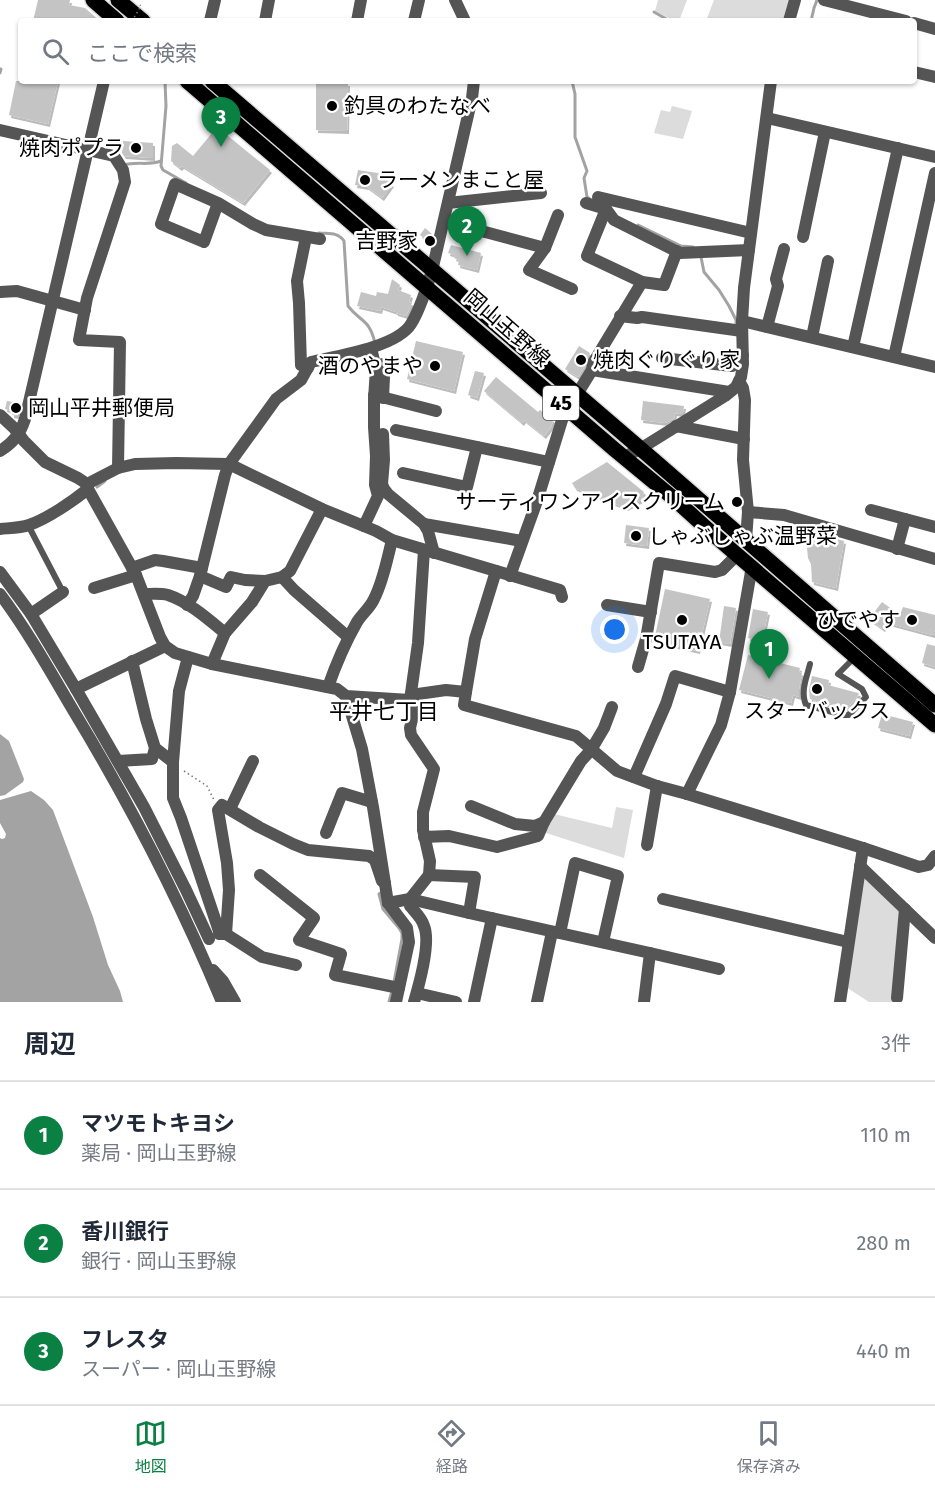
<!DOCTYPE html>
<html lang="ja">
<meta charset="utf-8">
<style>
body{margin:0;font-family:"Fira Sans","Noto Sans JP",sans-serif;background:#f2f2f3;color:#1f2937}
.you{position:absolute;left:615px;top:630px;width:21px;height:21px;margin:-15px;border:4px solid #fff;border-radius:50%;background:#1a73e8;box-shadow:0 0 0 9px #1a73e833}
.badge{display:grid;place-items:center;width:39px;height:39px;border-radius:50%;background:#0b8043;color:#fff;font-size:20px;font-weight:700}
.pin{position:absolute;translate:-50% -50px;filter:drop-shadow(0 2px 3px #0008)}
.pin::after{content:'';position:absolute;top:32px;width:21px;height:18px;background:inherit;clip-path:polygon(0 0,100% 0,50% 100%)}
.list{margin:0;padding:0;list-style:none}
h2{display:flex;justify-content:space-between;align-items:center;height:78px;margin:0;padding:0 24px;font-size:26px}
h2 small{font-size:20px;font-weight:400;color:#747a83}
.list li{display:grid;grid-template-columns:39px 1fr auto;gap:18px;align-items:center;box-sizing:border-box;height:108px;padding:0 24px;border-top:2px solid #e0e1e3}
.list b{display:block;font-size:22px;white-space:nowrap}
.list p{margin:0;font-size:20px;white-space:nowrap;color:#747a83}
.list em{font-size:20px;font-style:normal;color:#747a83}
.icon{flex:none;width:33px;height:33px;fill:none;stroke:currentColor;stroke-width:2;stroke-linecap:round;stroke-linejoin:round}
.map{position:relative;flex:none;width:935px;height:1002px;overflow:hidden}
.search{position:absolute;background:#fff;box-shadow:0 2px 4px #0004;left:18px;right:18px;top:18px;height:66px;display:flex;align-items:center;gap:15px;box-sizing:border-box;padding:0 21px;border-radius:6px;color:#747a83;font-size:22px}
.sheet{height:402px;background:#fff}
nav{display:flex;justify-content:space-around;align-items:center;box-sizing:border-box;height:84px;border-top:2px solid #e0e1e3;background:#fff;font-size:16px;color:#747a83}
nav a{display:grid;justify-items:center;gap:3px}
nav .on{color:#0b8043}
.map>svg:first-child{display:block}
</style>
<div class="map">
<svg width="935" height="1002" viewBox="0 0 935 1002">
<defs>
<filter id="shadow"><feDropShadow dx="2" dy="3" stdDeviation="0" flood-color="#0004"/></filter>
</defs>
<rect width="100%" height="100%" fill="#fff"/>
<g fill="#dcdcdc">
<path d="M658,0H687L679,21H675L655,11Z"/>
<path d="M714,0H790L785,21H706Z"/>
<path d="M672,106L692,111L683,139L654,133L661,110L670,112Z"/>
<path d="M616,807L633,810L624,858L543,832L554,814L612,828Z"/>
<path d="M864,877L901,910L892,1002H869L846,987Z"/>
</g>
<g fill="#a3a3a3">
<path d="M0,734L9,741L24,779L23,782L5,795L0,796Z"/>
<path d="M31,791L44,800L53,810L93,917L108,965L120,991L123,1002H0V838L2,839L5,838L6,834L0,823V800Z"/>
</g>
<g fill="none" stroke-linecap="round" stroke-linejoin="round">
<g stroke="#a3a3a3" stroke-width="3">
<path d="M654,12L670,21"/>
<path d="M811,21L814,8L817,0"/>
<path d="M0,69H1L0,73"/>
<path d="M572,81L575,94V137L587,171L584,178L587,197L589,198"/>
<path d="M165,82L166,106L161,166L163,170L186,183"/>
<path d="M124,165C136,161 149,166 161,161"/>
<path d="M638,225L681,246L693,247"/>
<path d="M319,233C329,234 338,232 344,241L348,306C361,323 369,318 375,343"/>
<path d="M701,257L704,272L719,290L729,306L736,320V324"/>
<path d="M97,487L105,481"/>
<path d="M382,892L379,894L383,909L399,928L402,933V939L394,982"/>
<path d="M389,1002L392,991"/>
</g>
</g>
<g fill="#c4c4c4" filter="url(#shadow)">
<path d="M38,0H70L69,5L85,8L100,21H33Z"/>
<path d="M16,81H58L48,124L9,115Z"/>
<path d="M316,82L348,83L347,131L316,130Z"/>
<path d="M217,127L270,170L243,203L182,166L180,168L171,161L172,146L177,143L193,156Z"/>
<path d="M123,141L153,143V158L124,156L122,153Z"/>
<path d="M358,170L378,173L392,184L382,198L367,187L355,185Z"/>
<path d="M425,228L432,234L430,243L420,235Z"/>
<path d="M451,245L481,253L477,270L458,265L459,260L454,258L455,255L448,253Z"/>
<path d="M392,279L400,285L398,290L411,295L409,302L412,303L406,316L396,313V312L381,307L380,311L357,306L361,292L376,296L377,292L388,294Z"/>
<path d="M416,341L463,352L454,391L407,379Z"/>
<path d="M579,346L590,353L586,359L584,367L578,377L565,369Z"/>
<path d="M475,371L484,373L477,398L468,395Z"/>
<path d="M496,377L538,412L540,410L553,420L551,427L544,436L524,420L522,423L484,391Z"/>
<path d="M7,401L20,403L17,416L12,415V411L5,409Z"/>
<path d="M643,401L684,406L683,412L680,414L675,413L674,418L666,423L641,420Z"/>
<path d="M607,462L644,492L641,500L626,508L575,488L572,483Z"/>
<path d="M626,525L649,528L647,546L624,543Z"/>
<path d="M812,532L844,541L836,588L812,582L811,564L808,558L807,548Z"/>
<path d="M665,589L710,599L698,651L654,641Z"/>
<path d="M882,602L900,615L903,607L935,615V629L933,635L888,623L883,629L869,619Z"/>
<path d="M724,606L736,608L730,644L719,642Z"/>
<path d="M753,609L768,612L762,641L748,638Z"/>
<path d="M927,644L935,646V667L922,663Z"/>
<path d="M748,655L800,668L799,672L802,673L799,689V697L793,695L791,703L739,690Z"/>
<path d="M812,676L829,680L828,685L858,693L859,694L846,710L810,699L809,690Z"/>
<path d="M882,714L913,722L909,736L878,728Z"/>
</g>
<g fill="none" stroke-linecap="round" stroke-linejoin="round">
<g stroke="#dbdbdb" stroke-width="18">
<g id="primary">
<path d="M93,0L117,21"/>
<path d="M118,0L143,21"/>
<path d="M187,81L614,449L672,497L714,535L935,725"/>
<path d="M212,81L656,462L935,705"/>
</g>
</g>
<path stroke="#777" stroke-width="1.5" stroke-dasharray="1.5 3" stroke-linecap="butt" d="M184,771L207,786L214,800"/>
<g stroke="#555" stroke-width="6">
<path d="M28,525L63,592"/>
<path d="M810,664C807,677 800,691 806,705L844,715H849L866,697L862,689L838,674L855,657"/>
</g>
<g stroke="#555" stroke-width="12">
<path d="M455,0L465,21"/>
<path d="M824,0L906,21"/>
<path d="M210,21L215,0"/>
<path d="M265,21L269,0"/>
<path d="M357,21L361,0"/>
<path d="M414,21L419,0"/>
<path d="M789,21L795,0"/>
<path d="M914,23L935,29"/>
<path d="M914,72L935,77"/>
<path d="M767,118L935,157"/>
<path d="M0,130L114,156L123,170L125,182L87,298L79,340L120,342L118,468"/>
<path d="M598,197L751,233"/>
<path d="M218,203L204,242L161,224L175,184L218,203L253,224L266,230L320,239"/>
<path d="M448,203L541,193"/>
<path d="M586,203L606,209L614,220L680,253L749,250"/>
<path d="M606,209L587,256L642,282L664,285L677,251"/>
<path d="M558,215L545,248L529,270L572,289"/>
<path d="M444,221L545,248"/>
<path d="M306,237L297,281L299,303L301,365L308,368"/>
<path d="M803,237L825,132"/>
<path d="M0,292L17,291L85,310"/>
<path d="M620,316L637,318L642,317L742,331"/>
<path d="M742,321L935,367"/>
<path d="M767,327L778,286L776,279L784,249"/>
<path d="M812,337L828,261"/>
<path d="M853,347L898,148"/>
<path d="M894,357L935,173"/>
<path d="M662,358L732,366V355H743"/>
<path d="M383,364L384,377L383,398"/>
<path d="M592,370L593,363L642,282"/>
<path d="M739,381L743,388L745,400L743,460L748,512L746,540"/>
<path d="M374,395L436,411"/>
<path d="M0,415L14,428L24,441L45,462L78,478L87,484L88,489L136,575L160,637L165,646L175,653L212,664L337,689L346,696L410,700L418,694L446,690L466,692L464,705L576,736L617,771L657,786L687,794L863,848L919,867L928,865L935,856"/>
<path d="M676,426L744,439"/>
<path d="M396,430L549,462"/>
<path d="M383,434L384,460L382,484L384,489L388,494L424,524L428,531L434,553"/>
<path d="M624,457L640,449L725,396L736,387L741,377L743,364L742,321L744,288L771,81"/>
<path d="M403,473L467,487L477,447"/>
<path d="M87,484L118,468L135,464L176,463L229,464L322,509L376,531L392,540L560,590L562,597"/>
<path d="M871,510L935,527"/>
<path d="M748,512L784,515L935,559"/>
<path d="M424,524L522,541"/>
<path d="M364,526L378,496L375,485L376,456L374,427V399L376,369L371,348"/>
<path d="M0,529C10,528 20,528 29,525C47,519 73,501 88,489"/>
<path d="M897,549L905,519"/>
<path d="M132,568L155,560L163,561L202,568"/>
<path d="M0,572L31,614L76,689L144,807L186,890L209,939"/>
<path d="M200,576L226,587L231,577L245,580L265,581"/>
<path d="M510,576L537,501L563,417L592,370L729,392"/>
<path d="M282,577L294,590L348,637"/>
<path d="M94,588L136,575"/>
<path d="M0,594C27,630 50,671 73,710C130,804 180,901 222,1002"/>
<path d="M144,594C152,594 160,593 168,595C189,602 208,619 225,633"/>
<path d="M187,605L193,596L200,576L225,475L229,464L276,399L301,380L311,362C337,356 397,347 411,324C421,308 426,289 432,271L472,98L474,81"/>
<path d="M607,605L651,612"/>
<path d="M31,614L63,592"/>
<path d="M188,657L179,691L173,762V798L181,818L220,934"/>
<path d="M132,661L146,719L155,748L173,762"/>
<path d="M212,664L225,633L252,602L265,581L282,577L290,571L322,509"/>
<path d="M638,667L646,639L659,563L715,572L722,570L737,555"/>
<path d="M328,687C336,664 345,643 357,622C362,614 370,608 374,599C383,582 387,560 392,540"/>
<path d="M76,689L165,646"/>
<path d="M466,692L475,639L496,571"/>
<path d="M346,696L362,749L373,807L388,903L407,928L409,942L396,1002"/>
<path d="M410,700L418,643L424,550"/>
<path d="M118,761L152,759L155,748"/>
<path d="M634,777L666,704L675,676L730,692"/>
<path d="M687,794L721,725L730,692L752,566"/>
<path d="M471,806L515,824L535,826L544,822L581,761L591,750L604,728L612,707"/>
<path d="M230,809L253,761"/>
<path d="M326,833L342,793L372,802"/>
<path d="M424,837L449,836L497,847L538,836L544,822"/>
<path d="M647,845L657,786"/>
<path d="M860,866L935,938"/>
<path d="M260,875L314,918L299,940L341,954L335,975L399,988"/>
<path d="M429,875L475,877L469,913"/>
<path d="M663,899L848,942"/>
<path d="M388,903L410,899L469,913L650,953L644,1002"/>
<path d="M560,933L575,863L618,876L603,942"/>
<path d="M219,934H226L262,957L296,965"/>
<path d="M226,934L229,890L227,863L218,810L222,805L259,827L293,844L308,850L369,856L375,860L382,881L385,883"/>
<path d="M650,953L719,969"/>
<path d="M213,970L223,981L235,1002"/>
<path d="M417,993L456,1002"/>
<path d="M897,998L905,909"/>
<path d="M414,1002C419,985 431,942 424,926C422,918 415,912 410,906V899L429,875L430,861L423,830V812L434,769L411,735L410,728L418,694"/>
<path d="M474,1002L492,918"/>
<path d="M537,1002L552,932"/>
<path d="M840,1002L863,848"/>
</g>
<path stroke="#555" stroke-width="12" d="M0,451C14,442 20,434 25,419L104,81"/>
<use href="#primary" stroke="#000" stroke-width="15"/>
<path stroke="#777" stroke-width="1.5" stroke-dasharray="1.5 3" stroke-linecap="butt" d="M132,21L141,6L140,5"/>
</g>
<g fill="#000" stroke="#fff" stroke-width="2">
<circle cx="332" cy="106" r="6"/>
<circle cx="136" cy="148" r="6"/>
<circle cx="365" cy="180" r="6"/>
<circle cx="430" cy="241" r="6"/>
<circle cx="581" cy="360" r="6"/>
<circle cx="435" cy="366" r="6"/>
<circle cx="16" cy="408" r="6"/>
<circle cx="737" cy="502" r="6"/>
<circle cx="636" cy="536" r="6"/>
<circle cx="682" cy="620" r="6"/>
<circle cx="912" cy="620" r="6"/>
<circle cx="817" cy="689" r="6"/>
</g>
<g text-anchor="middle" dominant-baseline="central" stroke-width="5" stroke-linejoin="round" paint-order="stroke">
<rect fill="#fff" stroke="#4c4c4c" stroke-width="1.5" x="543" y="386" width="36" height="34" rx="4.5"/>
<g font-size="20" font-weight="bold" fill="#000">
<text x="561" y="403">45</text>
</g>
<g font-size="21" fill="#000" stroke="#fff" text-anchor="start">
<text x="344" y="106">釣具のわたなべ</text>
<text x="124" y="148" text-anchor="end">焼肉ポプラ</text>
<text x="377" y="180">ラーメンまこと屋</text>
<text x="418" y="241" text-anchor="end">吉野家</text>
<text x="593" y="360">焼肉ぐりぐり家</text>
<text x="423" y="366" text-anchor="end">酒のやまや</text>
<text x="28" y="408">岡山平井郵便局</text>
<text x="725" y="502" text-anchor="end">サーティワンアイスクリーム</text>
<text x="648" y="536">しゃぶしゃぶ温野菜</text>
<text x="900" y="620" text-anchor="end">ひでやす</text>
<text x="682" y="642" text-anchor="middle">TSUTAYA</text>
<text x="817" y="711" text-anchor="middle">スターバックス</text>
</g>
<g font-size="21" fill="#000" stroke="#fff">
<text transform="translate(507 328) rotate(41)">岡山玉野線</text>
</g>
<g font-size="22" fill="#000" stroke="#fff">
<text x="384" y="711">平井七丁目</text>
</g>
</g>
</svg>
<div class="you"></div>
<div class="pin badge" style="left:769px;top:679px">1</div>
<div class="pin badge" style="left:467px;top:256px">2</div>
<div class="pin badge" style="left:221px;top:147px">3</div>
<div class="search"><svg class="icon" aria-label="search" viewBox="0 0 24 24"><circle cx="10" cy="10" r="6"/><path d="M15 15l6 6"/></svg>ここで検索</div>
</div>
<section class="sheet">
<h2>周辺<small>3件</small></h2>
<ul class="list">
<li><span class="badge">1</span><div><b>マツモトキヨシ</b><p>薬局 · 岡山玉野線</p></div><em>110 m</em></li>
<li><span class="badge">2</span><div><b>香川銀行</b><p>銀行 · 岡山玉野線</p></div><em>280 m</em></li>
<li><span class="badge">3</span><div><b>フレスタ</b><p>スーパー · 岡山玉野線</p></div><em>440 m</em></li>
</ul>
</section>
<nav>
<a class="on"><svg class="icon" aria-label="map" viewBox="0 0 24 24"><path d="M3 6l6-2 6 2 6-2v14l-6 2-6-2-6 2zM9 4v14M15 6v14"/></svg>地図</a>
<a><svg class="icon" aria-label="directions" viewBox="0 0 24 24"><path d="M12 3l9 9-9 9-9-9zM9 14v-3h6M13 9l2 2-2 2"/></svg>経路</a>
<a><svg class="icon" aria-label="saved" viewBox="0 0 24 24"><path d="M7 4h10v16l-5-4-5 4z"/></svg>保存済み</a>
</nav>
